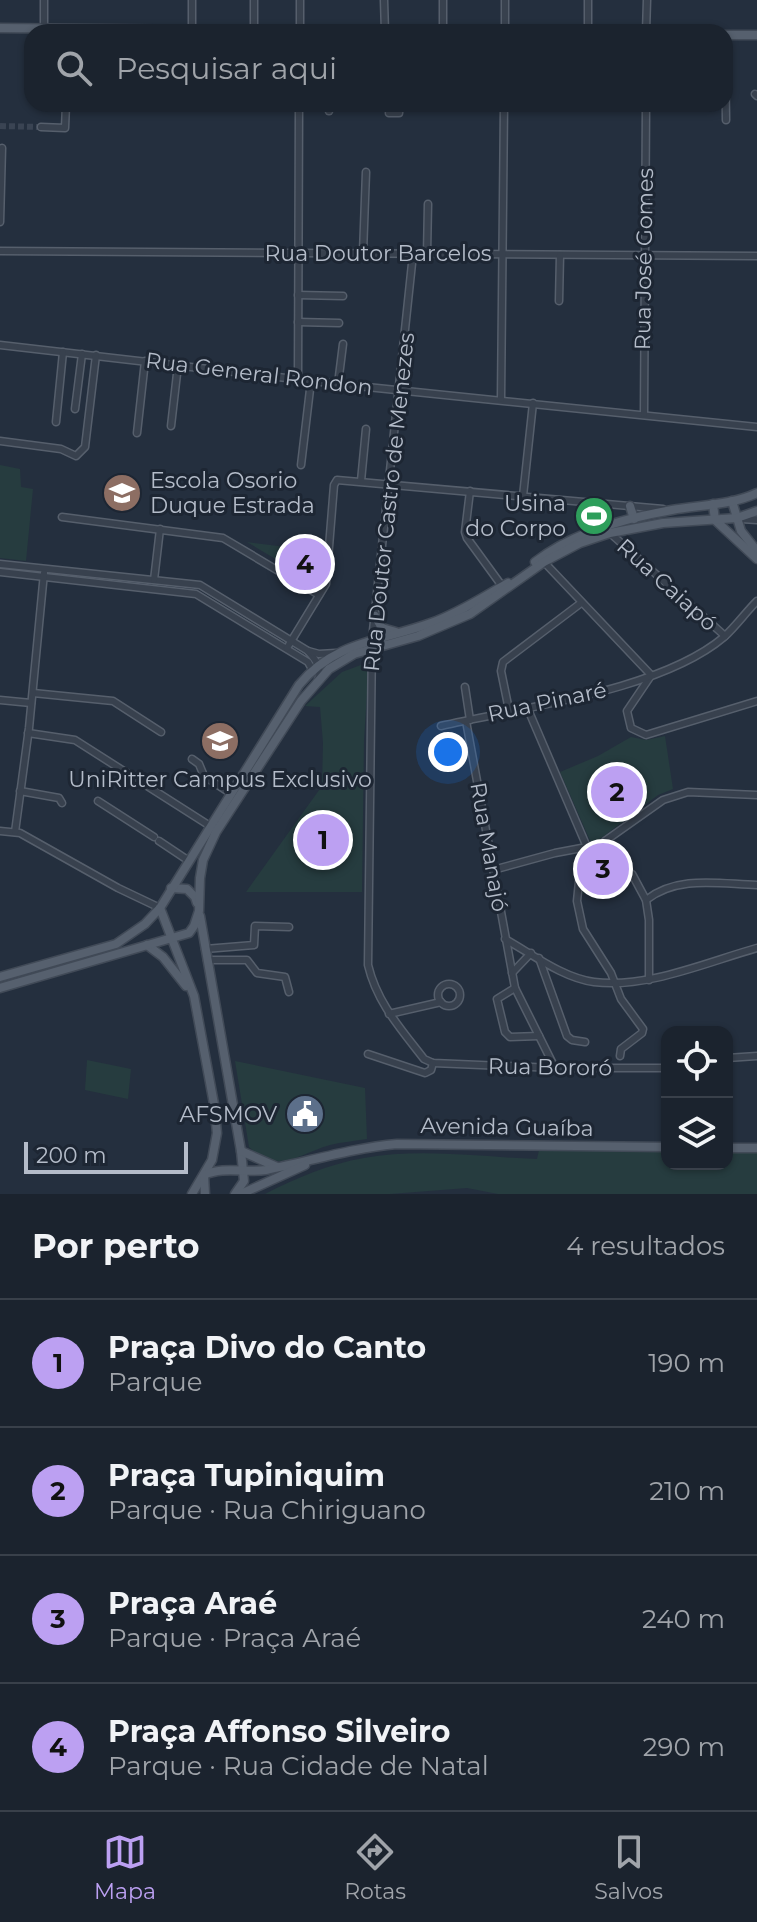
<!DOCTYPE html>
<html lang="pt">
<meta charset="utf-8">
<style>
body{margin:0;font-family:Montserrat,sans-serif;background:#242b36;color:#f1f3f6}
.controls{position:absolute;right:24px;bottom:24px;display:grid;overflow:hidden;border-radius:16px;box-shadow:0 2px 6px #0004}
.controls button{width:72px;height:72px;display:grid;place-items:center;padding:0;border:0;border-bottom:2px solid #39404a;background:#1b232e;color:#f1f3f6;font:40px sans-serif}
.scale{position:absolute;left:24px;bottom:20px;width:164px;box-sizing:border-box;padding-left:8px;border:4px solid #b4bcc9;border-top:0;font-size:22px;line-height:28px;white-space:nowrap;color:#b4bcc9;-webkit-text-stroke:6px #1d2633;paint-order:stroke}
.you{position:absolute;left:448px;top:752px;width:28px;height:28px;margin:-20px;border:6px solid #fff;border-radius:50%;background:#1a73e8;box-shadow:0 0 0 12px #1a73e833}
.badge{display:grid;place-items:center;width:52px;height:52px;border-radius:50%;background:#bca0f2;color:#111;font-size:26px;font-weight:700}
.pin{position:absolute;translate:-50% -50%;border:4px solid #fff;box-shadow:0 2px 8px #0006}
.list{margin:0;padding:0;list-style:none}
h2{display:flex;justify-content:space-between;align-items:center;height:104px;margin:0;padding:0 32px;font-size:34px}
h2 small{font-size:26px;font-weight:400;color:#a0a4aa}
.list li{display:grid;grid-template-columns:52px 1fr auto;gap:24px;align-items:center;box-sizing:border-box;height:128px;padding:0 32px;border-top:2px solid #39404a}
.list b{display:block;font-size:30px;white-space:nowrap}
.list p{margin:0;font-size:26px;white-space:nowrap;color:#a0a4aa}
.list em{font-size:26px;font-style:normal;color:#a0a4aa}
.icon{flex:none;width:44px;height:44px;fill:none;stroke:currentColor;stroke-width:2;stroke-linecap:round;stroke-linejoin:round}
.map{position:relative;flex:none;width:757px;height:1194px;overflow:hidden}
.search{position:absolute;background:#1b232e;box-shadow:0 2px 6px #0004;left:24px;right:24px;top:24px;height:88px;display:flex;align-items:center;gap:20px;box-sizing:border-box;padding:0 28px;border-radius:24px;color:#a0a4aa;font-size:30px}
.sheet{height:616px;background:#1b232e}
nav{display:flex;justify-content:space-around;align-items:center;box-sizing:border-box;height:112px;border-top:2px solid #39404a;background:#1b232e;font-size:22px;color:#a0a4aa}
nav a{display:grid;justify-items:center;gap:4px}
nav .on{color:#bca0f2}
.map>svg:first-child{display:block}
</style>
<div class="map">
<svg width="757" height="1194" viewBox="0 0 757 1194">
<rect width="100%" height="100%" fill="#242f3e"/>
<g fill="#263c3f">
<path d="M0,465L20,469L21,487L33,489L26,561L0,558Z"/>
<path d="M247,542L326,552L324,577L321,586Z"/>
<path d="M369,662L364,740L362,892H246L322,786L323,743L320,707L305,706L342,672Z"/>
<path d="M665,736L673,789L658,795L592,845L560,772L598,756L631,737L646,740Z"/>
<path d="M596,858L631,880L582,894Z"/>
<path d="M87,1060L131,1069L128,1099L85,1090Z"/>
<path d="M235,1061L365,1088L367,1139C355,1141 342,1142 330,1145C298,1154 279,1175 249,1147Z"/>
<path d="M539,1150L667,1151V1164H727V1152H757V1194H498L467,1188L390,1194H265C296,1178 329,1164 364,1158C420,1148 480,1157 537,1159Z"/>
</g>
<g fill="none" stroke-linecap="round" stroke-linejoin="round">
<path stroke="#3a4453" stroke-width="6" stroke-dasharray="6 3" stroke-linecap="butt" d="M0,126L41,127"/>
<g stroke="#565f6c" stroke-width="9">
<g id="minor">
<path d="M192,0V30"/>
<path d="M300,0V32"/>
<path d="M384,0L385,32"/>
<path d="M44,29V0"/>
<path d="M254,31V0"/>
<path d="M443,32V0"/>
<path d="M505,32V0"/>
<path d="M588,32V0"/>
<path d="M646,32L647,0"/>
<path d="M725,50L726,120"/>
<path d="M755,94L757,96"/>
<path d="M329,104V111"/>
<path d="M389,113H399L400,104"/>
<path d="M41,127L65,128L66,104"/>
<path d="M0,222L2,148"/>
<path d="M0,251L757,256"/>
<path d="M363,253L366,172"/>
<path d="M413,254L372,640L368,965C377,1003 401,1029 424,1059L433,1063L555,1068H667"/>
<path d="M427,254L428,204"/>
<path d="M298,295L343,296"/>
<path d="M559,301L560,255"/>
<path d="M298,322L339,323"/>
<path d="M0,345L338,384L757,427"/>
<path d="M298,379L299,104"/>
<path d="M338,384L343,344"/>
<path d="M501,399L504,104"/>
<path d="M75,409L82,354"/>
<path d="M644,414L646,104"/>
<path d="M56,422L63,352"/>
<path d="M171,426L178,365"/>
<path d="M137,433L145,361"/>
<path d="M0,441L61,449L76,456L85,447L96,355"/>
<path d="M301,465L311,381"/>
<path d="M361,481L366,429"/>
<path d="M470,491L465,532L467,538L502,586"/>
<path d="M523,496L533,403"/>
<path d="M62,517L223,538L319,595"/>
<path d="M741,519L757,520"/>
<path d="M610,533L725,636"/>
<path d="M544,562L651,675"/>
<path d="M0,564L200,585L308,651C315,659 323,668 318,680"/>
<path d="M0,572L196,594L308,662L312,669"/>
<path d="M154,580L160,529"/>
<path d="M287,648L326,584L334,485L337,480L663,509"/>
<path d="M308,651L319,654L336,653"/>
<path d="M650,677L627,711L631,728L646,735L757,701"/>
<path d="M465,687L470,720"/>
<path d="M33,693L113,701L161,732"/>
<path d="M0,700L31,703"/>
<path d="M527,707L587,847"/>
<path d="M509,710L501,671L503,662L581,603"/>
<path d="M466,721L515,988L555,1068"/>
<path d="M441,726C523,707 660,691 724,637C736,626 746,612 757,601"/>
<path d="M28,733L75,740L210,826"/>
<path d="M192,759L199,764L204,776L230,793"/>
<path d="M20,791L59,798L62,803"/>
<path d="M98,801L154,837"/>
<path d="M0,831L20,833L118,888L160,908"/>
<path d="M15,832L29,728L44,573"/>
<path d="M159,841L189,861"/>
<path d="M493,870L555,853L587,847L632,874L646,900L649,920V980"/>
<path d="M646,900C678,875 719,884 757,885"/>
<path d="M505,939C532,954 563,978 594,982C646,989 707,962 757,948"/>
<path d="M205,949L254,945L255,926L289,927"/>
<path d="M539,958L567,1036L572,1040L585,1042"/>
<path d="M207,960H247L257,973L285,977L289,992"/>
<path d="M512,973L531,953"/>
<circle cx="449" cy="995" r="11"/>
<path d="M515,988L497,999L505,1032L510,1037L539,1036"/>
<path d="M389,1014L441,1002"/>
<path d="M368,1054L425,1073L431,1070L433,1063"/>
<path d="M620,1056L621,1049L642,1033L643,1029L621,999L611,973L583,929L577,901L580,872L605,841L663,800L688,792L757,795"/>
<path d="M727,1058L757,1056"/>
</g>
</g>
<g stroke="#414a57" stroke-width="11">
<g id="major">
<path d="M0,28L402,32"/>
<path d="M725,35H757"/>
<path d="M732,501L741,531L757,551"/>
<path d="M713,504L715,520L757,559"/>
<path d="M630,506L634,519"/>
<path d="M535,562C574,532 625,518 672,510C700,505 732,505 757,493"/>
<path d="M375,616L382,628L396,632"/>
<path d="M171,888L187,889L195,897L197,903"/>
<path d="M160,908L194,996L214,1104L217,1133L212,1160L192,1194"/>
<path d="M200,916L241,1151L244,1181L235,1194"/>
<path d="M147,945L163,957L186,986"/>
<path d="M0,977L116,944L145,924L160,908L299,685C335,641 382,641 431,623C459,613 483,597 508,583"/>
<path d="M0,988L189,933L194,926L199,911L200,878L203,860L216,832L301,701L329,669L354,654L418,636L470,614L544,562L580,543L610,533L663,523L737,518L757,511"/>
<path d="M727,1148H757"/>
<path d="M241,1151L277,1167"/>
<path d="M205,1194L204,1175C223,1166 246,1173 266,1170C311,1161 352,1148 397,1144L667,1147"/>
<path d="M241,1194L305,1165"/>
</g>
</g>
<use href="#minor" stroke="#38414e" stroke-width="6"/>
<use href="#major" stroke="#56606e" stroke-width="8"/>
</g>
<defs>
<g id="school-disc" transform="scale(2)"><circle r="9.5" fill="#8d6e63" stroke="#1d2633"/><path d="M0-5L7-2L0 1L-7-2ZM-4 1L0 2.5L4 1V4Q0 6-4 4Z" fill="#fff"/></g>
<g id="stadium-disc" transform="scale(2)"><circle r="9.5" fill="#2e9e5b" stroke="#1d2633"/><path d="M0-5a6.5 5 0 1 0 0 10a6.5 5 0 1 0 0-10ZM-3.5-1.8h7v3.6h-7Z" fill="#fff"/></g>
<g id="university-disc" transform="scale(2)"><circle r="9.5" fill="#8d6e63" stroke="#1d2633"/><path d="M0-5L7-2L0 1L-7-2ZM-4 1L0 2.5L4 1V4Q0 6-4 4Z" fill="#fff"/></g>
<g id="civic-disc" transform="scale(2)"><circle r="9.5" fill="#5c6f8a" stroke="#1d2633"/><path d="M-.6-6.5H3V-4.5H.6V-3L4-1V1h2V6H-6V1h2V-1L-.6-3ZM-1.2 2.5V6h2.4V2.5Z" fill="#fff"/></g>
</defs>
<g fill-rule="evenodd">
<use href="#school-disc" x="122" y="493"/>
<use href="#stadium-disc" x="594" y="516"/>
<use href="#university-disc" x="220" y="741"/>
<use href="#civic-disc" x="305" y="1114"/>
</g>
<g text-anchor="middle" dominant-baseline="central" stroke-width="6" stroke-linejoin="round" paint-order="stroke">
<g font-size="22" fill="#b4bcc9" stroke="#1d2633">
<text x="378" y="253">Rua Doutor Barcelos</text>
<text transform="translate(644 259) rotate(-89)">Rua José Gomes</text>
<text transform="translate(259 374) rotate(7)">Rua General Rondon</text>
<text transform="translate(389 502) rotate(-84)">Rua Doutor Castro de Menezes</text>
<text transform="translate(667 585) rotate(42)">Rua Caiapó</text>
<text transform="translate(547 702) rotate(-12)">Rua Pinaré</text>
<text transform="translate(489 847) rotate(80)">Rua Manajó</text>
<text transform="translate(550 1067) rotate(1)">Rua Bororó</text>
<text transform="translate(507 1127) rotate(1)">Avenida Guaíba</text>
</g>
<g font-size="22" fill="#b4bcc9" stroke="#1d2633" text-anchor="end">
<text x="150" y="480" text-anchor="start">Escola Osorio<tspan x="150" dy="25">Duque Estrada</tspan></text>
<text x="566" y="503">Usina<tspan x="566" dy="25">do Corpo</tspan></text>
<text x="220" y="779" text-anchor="middle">UniRitter Campus Exclusivo</text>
<text x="277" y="1114">AFSMOV</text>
</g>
</g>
</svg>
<div class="controls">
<button><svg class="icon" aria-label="locate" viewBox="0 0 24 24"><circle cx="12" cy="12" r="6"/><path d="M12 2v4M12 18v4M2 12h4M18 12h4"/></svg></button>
<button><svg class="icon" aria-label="layers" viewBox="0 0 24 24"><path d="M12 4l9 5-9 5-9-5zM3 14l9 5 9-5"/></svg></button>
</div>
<div class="scale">200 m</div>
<div class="you"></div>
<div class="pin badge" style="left:323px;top:840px">1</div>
<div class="pin badge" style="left:617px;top:792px">2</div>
<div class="pin badge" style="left:603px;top:869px">3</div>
<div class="pin badge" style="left:305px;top:564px">4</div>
<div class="search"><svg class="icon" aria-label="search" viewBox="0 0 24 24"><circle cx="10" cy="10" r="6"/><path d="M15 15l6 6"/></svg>Pesquisar aqui</div>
</div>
<section class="sheet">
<h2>Por perto<small>4 resultados</small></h2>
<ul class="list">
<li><span class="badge">1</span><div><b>Praça Divo do Canto</b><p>Parque</p></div><em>190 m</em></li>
<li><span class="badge">2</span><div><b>Praça Tupiniquim</b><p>Parque · Rua Chiriguano</p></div><em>210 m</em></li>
<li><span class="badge">3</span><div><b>Praça Araé</b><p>Parque · Praça Araé</p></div><em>240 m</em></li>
<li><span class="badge">4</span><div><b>Praça Affonso Silveiro</b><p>Parque · Rua Cidade de Natal</p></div><em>290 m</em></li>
</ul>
</section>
<nav>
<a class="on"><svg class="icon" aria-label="map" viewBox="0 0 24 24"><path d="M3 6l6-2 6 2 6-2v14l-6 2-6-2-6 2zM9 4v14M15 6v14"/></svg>Mapa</a>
<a><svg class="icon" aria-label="directions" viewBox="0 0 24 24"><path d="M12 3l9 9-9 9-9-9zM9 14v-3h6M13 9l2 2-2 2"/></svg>Rotas</a>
<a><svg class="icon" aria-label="saved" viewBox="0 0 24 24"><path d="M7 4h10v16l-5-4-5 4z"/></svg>Salvos</a>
</nav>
